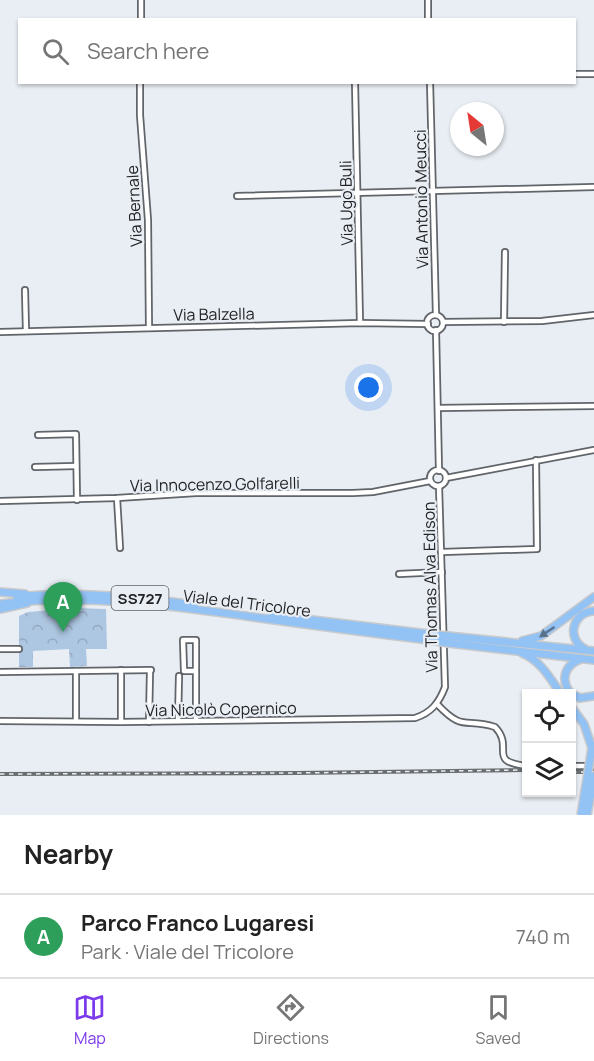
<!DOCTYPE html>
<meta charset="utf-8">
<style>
body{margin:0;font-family:Manrope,sans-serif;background:#f2f2f2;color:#222}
.controls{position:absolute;right:18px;bottom:18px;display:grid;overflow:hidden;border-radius:0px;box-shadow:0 2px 4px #0004}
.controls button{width:54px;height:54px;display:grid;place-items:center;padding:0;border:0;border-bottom:2px solid #e0e0e0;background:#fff;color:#222;font:30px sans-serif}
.compass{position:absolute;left:450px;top:102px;width:54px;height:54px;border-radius:50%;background:#fff;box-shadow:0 2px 4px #0004;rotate:330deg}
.you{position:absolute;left:369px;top:388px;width:21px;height:21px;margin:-15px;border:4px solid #fff;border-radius:50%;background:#1a73e8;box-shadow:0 0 0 9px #1a73e833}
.badge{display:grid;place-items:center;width:39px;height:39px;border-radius:50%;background:#7c3aed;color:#fff;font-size:20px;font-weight:700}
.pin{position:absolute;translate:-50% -50px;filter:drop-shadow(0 2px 3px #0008)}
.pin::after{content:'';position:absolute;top:32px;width:21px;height:18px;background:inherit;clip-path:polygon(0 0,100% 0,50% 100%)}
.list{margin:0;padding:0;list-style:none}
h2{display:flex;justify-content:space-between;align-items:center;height:78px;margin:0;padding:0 24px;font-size:26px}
h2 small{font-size:20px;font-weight:400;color:#767676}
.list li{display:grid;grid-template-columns:39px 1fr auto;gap:18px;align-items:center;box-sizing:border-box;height:84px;padding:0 24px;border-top:2px solid #e0e0e0}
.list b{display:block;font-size:22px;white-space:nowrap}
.list p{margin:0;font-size:20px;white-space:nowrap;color:#767676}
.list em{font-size:20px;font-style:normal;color:#767676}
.icon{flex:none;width:33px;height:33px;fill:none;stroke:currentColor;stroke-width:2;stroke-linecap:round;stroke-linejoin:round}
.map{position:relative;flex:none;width:594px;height:815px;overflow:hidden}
.search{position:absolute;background:#fff;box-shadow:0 2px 4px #0004;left:18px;right:18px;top:18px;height:66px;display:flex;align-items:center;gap:15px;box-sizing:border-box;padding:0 21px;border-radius:0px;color:#767676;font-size:22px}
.sheet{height:162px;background:#fff}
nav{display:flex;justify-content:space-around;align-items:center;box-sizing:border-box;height:84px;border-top:2px solid #e0e0e0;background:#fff;font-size:16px;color:#767676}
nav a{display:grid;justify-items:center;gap:3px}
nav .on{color:#7c3aed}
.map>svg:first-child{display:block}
</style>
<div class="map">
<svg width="594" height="815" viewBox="0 0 594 815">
<defs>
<pattern id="park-crowns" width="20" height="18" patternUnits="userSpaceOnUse" patternTransform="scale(1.5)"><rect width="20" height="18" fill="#adc6e1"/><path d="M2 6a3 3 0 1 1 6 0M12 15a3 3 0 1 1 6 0" fill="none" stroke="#95aac1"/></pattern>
</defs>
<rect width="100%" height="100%" fill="#e9eef4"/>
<path fill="url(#park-crowns)" d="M75,608L106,609L107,649H86L87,666L70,667L69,649L33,651V667H19V616L28,612Z"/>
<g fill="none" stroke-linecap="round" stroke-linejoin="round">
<g stroke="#61656a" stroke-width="8">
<g id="minor">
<path d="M428,0V20"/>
<path d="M141,20V0"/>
<path d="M574,74H594"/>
<path d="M140,82V115L148,220L149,328"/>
<path d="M355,82L360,323"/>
<path d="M430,82L436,315"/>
<path d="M237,196L594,187"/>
<path d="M25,290L26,331"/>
<circle cx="435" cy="323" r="8"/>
<path d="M443,322L542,321L594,315"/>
<path d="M504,322L505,252"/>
<path d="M436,330L439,471"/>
<path d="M0,332L360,323L428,324"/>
<path d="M438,408L594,406"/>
<path d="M38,435L76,434L77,500"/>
<path d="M35,467L76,466"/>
<circle cx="438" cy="478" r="8"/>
<path d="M446,478L594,450"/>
<path d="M117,498L120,548"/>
<path d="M0,501L117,498L196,493H353L373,492L430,481"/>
<path d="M442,552L537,549L536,460"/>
<path d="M399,574L442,572"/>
<path d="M0,649H19"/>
<path d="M121,670V722"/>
<path d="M76,671V721"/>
<path d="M0,672L151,670"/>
<path d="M437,704C464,733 465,717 495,727C515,748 486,761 526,766"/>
<path d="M0,721L121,722L415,718C431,713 439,703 445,687L439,486"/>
<path d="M178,721L179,676"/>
<path d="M196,721V640H183L184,671H196"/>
<path d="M149,722L150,671"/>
<path d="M572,766H594"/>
</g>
</g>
<g stroke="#cacacb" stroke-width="10">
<g id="highway">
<path d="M0,592L25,594"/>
<path d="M17,597C77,591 136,597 195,605"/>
<path d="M0,604C81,593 165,605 246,616C309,625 373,633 436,641"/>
<path d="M0,609L27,603"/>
<path d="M271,615L437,635"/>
<path d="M448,636L594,651"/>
<path d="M522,641L541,636L594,597"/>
<path d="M448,643L594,660"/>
<path d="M585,649C566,639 572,612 594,611"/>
<path d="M522,653C540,660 550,678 561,694"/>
<path d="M571,694C560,680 564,665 581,659"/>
<path d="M572,694L580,698L594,696"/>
<path d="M572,708L584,724L592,748"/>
</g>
</g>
<use href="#minor" stroke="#fff" stroke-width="4.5"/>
<use href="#highway" stroke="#93c2f4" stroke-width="7"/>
<g stroke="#6b6e71" stroke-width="4">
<g id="rail">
<path d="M572,772H594"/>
<path d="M0,774L296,773L526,770"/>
</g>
</g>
<use href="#rail" stroke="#e9eef4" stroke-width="1.5" stroke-dasharray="4.5" stroke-linecap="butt"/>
<g stroke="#cacacb" stroke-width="10" stroke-linecap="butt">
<g id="highway-bridge">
<path d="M437,635L448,636"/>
<path d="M436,641L448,643"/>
<path d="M581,815L592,748"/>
<path d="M587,815L594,776"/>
</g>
</g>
<use href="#highway-bridge" stroke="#93c2f4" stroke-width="7"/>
</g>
<defs><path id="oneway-solid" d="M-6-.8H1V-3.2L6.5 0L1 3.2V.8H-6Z" transform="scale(1.5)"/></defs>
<use fill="#5a728c" href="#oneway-solid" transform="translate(547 632) rotate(146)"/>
<g text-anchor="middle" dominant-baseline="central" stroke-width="4.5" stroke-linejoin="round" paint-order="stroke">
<rect fill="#e9eef4" stroke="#5e6063" stroke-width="1.5" x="111.5" y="586" width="57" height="24" rx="4.5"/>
<g font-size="15" font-weight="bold" fill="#222325">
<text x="140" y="598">SS727</text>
</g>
<g font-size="16" fill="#222325" stroke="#e9eef4">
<text transform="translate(421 199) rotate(-91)">Via Antonio Meucci</text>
<text transform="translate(346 203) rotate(-91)">Via Ugo Buli</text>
<text transform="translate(134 206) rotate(-93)">Via Bernale</text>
<text transform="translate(214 314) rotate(-1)">Via Balzella</text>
<text transform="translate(215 484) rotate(-1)">Via Innocenzo Golfarelli</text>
<text transform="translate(430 587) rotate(-91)">Via Thomas Alva Edison</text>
<text transform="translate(247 603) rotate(7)">Viale del Tricolore</text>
<text transform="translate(221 709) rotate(-1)">Via Nicolò Copernico</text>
</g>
</g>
</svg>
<div class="controls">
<button><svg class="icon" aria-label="locate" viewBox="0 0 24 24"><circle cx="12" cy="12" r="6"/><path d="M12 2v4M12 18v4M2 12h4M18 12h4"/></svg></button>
<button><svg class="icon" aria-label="layers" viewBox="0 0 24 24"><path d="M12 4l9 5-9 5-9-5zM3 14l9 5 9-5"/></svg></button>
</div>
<svg class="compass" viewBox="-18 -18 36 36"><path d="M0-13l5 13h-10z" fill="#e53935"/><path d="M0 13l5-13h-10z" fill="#767676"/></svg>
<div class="you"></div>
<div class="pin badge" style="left:63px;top:632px;background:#2e9e5b">A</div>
<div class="search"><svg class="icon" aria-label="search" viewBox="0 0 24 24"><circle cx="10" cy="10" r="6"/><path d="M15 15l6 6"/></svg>Search here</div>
</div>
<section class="sheet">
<h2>Nearby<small></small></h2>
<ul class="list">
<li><span class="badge" style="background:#2e9e5b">A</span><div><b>Parco Franco Lugaresi</b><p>Park · Viale del Tricolore</p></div><em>740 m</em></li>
</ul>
</section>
<nav>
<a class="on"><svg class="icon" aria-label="map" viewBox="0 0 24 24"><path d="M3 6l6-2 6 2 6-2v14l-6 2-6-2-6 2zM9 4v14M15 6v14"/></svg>Map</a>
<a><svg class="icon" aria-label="directions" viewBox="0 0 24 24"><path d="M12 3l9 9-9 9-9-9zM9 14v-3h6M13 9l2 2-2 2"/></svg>Directions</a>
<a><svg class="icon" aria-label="saved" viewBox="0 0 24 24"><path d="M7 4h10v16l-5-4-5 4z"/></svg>Saved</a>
</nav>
